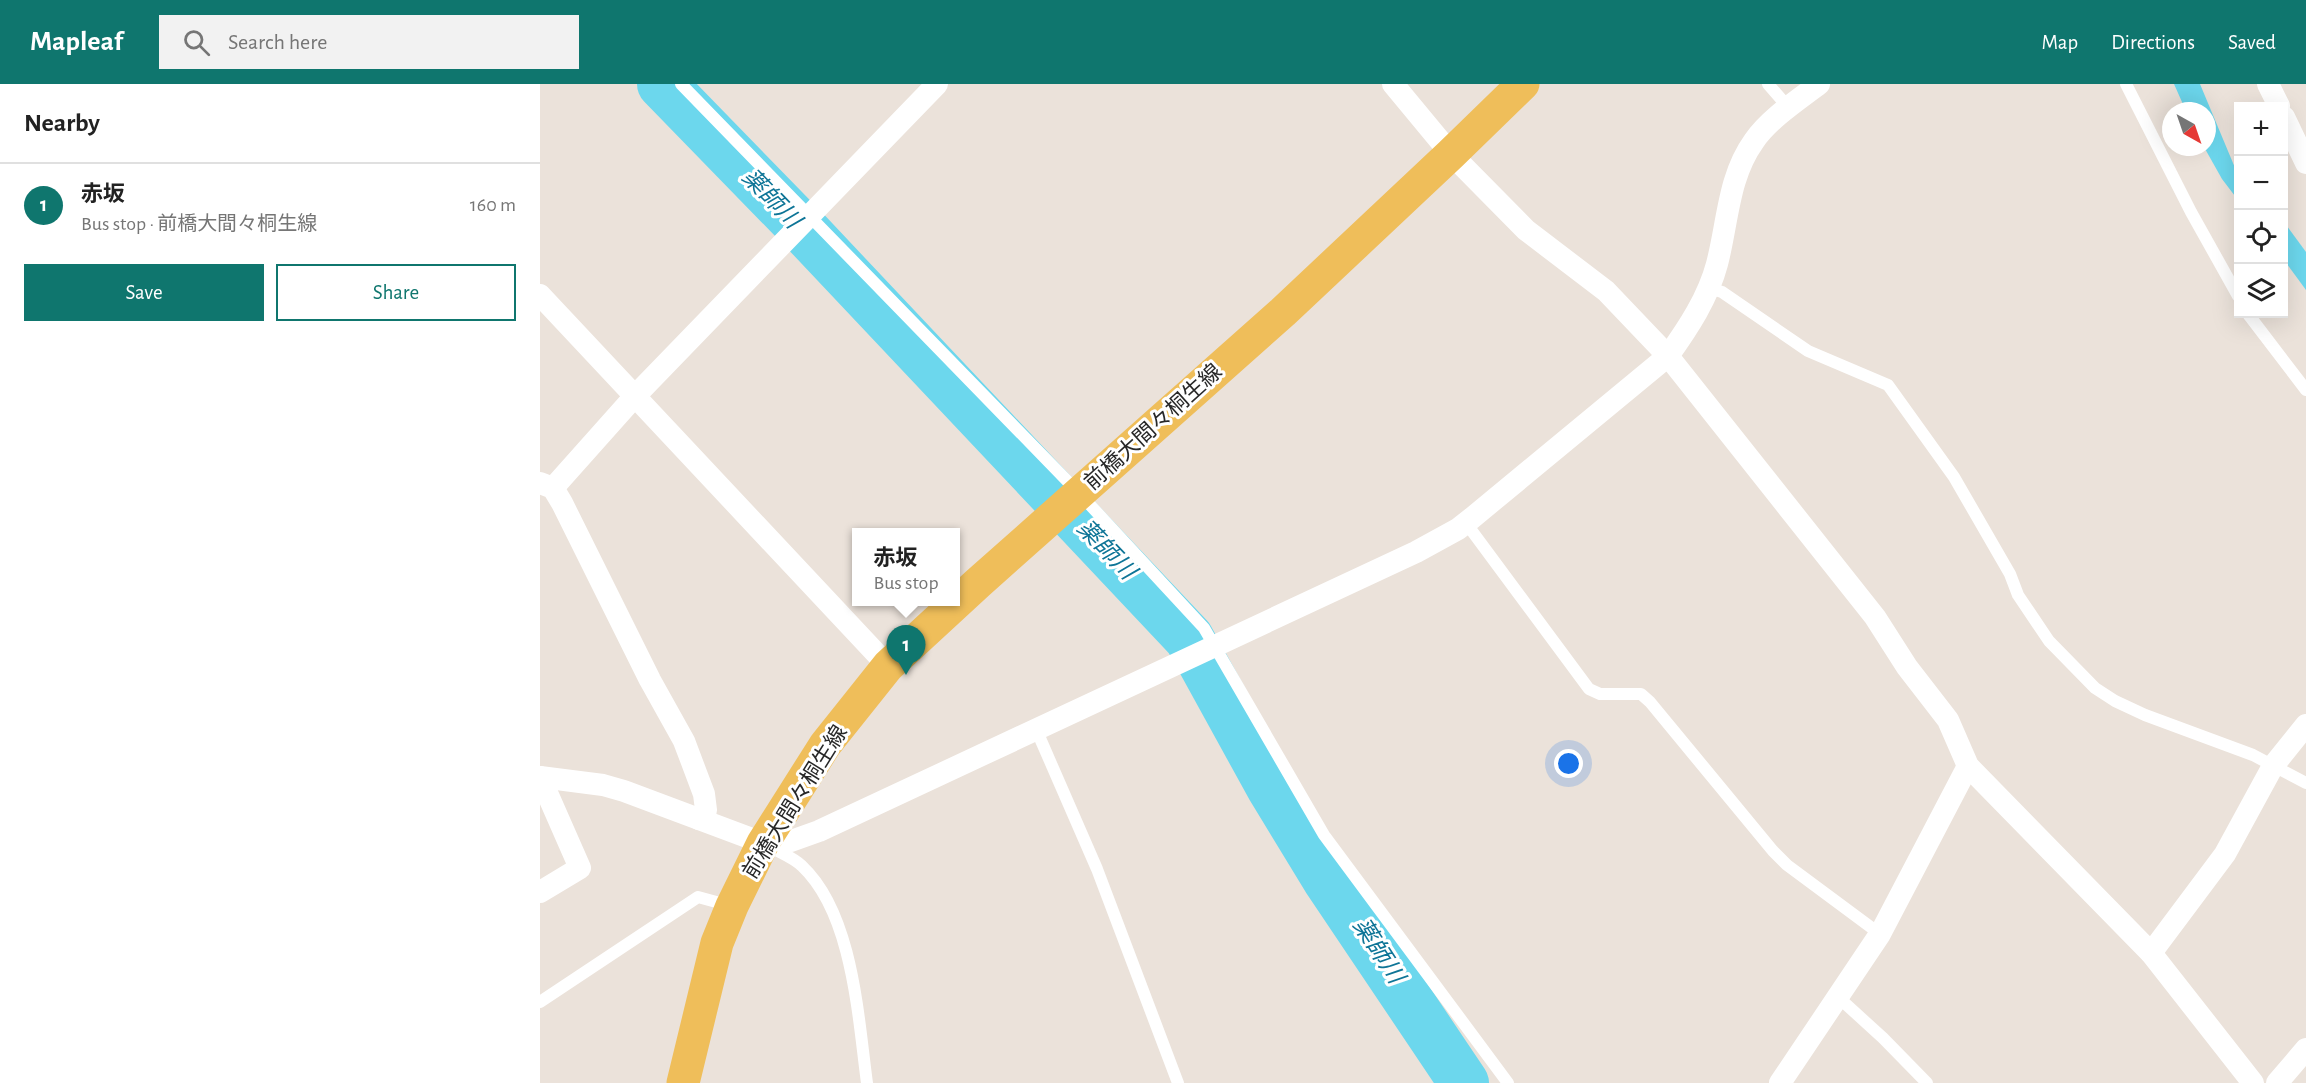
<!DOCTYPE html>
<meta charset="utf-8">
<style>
body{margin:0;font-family:"Alegreya Sans","Noto Sans JP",sans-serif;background:#f2f2f2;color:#222}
.controls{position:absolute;right:18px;top:18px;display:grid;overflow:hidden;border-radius:0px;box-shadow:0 6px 24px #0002}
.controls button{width:54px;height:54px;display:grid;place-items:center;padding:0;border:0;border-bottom:2px solid #e0e0e0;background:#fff;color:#222;font:30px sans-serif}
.compass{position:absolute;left:1622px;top:18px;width:54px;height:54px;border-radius:50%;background:#fff;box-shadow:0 6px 24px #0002;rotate:140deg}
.you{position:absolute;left:1029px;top:680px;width:21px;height:21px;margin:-15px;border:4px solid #fff;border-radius:50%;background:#1a73e8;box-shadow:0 0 0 9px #1a73e833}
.badge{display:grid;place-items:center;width:39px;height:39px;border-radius:50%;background:#0f766e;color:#fff;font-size:20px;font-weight:700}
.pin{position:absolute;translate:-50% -50px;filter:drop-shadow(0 2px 3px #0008)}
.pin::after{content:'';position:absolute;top:32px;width:21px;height:18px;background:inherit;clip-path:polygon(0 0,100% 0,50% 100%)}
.popup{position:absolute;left:312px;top:444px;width:108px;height:78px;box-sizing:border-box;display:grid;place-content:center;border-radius:0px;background:#fff;filter:drop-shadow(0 2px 4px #0005);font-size:20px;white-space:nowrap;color:#767676}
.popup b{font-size:22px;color:#222}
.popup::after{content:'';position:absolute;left:50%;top:100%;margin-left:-12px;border:12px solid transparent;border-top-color:#fff}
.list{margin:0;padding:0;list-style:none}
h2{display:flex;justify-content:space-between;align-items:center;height:78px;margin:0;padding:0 24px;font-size:26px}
h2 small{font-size:20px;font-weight:400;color:#767676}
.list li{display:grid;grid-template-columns:39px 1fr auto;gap:18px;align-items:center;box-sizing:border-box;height:84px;padding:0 24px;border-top:2px solid #e0e0e0}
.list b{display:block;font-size:22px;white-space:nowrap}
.list p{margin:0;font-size:20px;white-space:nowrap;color:#767676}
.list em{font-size:20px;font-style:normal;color:#767676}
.actions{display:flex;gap:12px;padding:18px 24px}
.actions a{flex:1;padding:14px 0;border:2px solid #0f766e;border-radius:0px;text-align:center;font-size:21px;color:#0f766e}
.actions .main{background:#0f766e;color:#fff}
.icon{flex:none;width:33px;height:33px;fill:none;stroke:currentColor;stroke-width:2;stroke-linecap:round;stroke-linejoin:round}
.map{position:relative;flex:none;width:1766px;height:999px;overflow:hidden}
header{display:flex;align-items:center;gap:36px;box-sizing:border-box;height:84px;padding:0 30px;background:#0f766e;color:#fff}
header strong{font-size:28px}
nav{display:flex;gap:33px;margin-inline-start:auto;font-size:21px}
.search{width:420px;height:54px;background:#f2f2f2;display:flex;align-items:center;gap:15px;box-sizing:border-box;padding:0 21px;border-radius:0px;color:#767676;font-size:22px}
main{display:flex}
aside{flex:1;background:#fff}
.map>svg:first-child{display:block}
</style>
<header>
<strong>Mapleaf</strong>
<div class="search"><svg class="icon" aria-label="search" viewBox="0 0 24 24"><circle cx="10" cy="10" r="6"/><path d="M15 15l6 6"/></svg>Search here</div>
<nav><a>Map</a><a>Directions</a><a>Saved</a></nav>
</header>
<main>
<aside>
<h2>Nearby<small></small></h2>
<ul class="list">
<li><span class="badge">1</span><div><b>赤坂</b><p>Bus stop · 前橋大間々桐生線</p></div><em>160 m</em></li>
</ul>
<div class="actions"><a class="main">Save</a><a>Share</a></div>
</aside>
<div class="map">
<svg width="1766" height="999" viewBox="0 0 1766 999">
<rect width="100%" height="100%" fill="#ebe2da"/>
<g fill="#6cd7ed">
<path d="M1634,0H1660L1698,91V116L1682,95L1664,63H1667V27H1646Z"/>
<path d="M1744,138L1766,168V206L1744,176Z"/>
</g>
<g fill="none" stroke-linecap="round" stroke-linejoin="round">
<path stroke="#6cd7ed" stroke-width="50" d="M122,0L268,150L649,554L731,703L787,795L924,999"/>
<g stroke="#fff" stroke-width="12">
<path d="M141,0L539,409L664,544L784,751L968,999"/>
<path d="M1228,0L1248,23"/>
<path d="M1586,0L1651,128L1698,212"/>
<path d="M1169,204L1182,208L1268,267L1348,301L1414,393L1470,490L1478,511L1509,557L1555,604L1575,617L1605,631L1713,671L1766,699"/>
<path d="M1708,230L1766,306"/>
<path d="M926,439L1049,605L1060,610H1101L1110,618L1233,767L1247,781L1340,850"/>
<path d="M496,645L557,785L638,999"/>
<path d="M227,761C238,768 253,773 262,782C313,830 318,933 327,999"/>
<path d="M1298,913L1343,954L1387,999"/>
<path d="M0,918L158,813L191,822"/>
</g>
<g stroke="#fff" stroke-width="22">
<path d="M853,0L911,70L986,146L1066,207L1128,272L1335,533L1367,583L1408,636L1428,682L1611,869L1713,999"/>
<path d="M1728,0L1739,22"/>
<path d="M1744,33L1766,79"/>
<path d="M0,211L348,582"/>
<path d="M0,399L13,404L22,419L110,596L144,657L164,710L166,726L159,735"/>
<path d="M13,404L95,312L397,0"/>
<path d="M0,693L63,701L84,707L223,759L251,757L279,747L876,468L918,445L932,434L1128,272C1148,244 1168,214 1177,180C1188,138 1188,93 1214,57C1229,35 1258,16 1279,0"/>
<path d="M0,808L40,784L0,693"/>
<path d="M1611,869L1685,770L1733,682L1766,641"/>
<path d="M1240,999L1340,850L1428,682"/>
<path d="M1737,999L1766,965"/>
</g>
<path stroke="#efbe5a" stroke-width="33" d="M143,999L177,859L192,822L223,759L285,661L348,582L438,499L743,228L911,70L983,0"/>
</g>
<g text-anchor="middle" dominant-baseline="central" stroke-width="6" stroke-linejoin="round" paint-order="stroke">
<g font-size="22" fill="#282828" stroke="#fff">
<text transform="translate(613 343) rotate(-42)">前橋大間々桐生線</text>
<text transform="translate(255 718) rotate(-58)">前橋大間々桐生線</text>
</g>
<g font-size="24" font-style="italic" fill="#0e7597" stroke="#fff">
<text transform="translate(231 115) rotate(46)">薬師川</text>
<text transform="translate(566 466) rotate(46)">薬師川</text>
<text transform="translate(838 867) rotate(57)">薬師川</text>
</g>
</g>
</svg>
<div class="controls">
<button>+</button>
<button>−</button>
<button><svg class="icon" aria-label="locate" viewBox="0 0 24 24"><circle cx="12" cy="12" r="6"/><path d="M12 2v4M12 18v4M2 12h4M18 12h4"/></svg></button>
<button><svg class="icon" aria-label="layers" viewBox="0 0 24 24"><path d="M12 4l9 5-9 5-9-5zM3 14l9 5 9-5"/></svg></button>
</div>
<svg class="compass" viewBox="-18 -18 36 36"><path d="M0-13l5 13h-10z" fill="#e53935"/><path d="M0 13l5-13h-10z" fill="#767676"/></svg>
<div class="you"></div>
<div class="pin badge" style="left:366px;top:591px">1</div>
<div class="popup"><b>赤坂</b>Bus stop</div>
</div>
</main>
